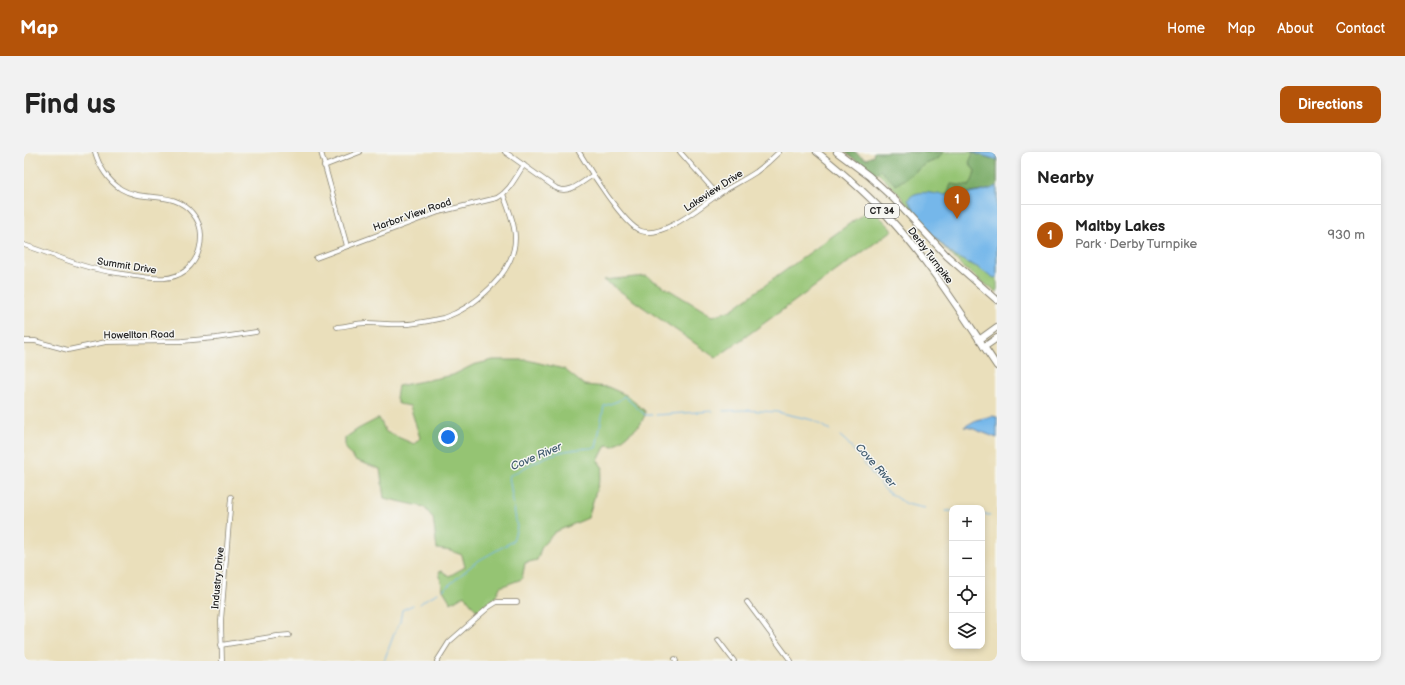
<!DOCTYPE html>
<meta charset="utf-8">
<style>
:root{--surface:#fff;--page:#f2f2f2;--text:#222;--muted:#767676;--line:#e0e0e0;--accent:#b45309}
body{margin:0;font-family:"Balsamiq Sans",sans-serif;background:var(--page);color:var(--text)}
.controls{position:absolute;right:12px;bottom:12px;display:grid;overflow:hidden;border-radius:8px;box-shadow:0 2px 6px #0003}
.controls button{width:36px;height:36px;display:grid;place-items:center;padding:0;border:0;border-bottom:1px solid var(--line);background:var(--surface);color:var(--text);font:20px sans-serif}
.you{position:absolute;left:424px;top:285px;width:14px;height:14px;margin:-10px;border:3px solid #fff;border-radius:50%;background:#1a73e8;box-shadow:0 0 0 6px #1a73e833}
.badge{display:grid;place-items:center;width:26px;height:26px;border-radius:50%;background:var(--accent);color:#fff;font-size:13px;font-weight:700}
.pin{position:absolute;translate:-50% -33px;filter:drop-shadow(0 1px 2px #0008)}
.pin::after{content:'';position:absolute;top:21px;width:14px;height:12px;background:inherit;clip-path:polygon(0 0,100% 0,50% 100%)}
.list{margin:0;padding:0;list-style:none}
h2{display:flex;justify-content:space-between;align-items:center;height:52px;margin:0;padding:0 16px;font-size:17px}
h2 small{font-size:13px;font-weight:400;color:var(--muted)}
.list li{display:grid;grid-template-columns:26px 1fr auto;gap:12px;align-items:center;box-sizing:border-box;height:60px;padding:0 16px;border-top:1px solid var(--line)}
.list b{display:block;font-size:15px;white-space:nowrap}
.list p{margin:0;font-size:13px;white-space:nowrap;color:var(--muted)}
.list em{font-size:13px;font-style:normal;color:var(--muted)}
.icon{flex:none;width:22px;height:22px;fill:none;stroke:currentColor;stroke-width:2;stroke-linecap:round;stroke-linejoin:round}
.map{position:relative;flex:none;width:973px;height:509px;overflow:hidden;border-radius:8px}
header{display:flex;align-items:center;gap:24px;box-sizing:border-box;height:56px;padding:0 20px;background:var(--accent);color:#fff}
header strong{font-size:19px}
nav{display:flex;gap:22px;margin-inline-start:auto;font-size:14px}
.intro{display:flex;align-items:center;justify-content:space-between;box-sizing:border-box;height:96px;padding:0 24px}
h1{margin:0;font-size:28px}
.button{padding:10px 18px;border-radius:8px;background:var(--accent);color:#fff;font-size:14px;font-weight:700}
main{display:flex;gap:24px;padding:0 24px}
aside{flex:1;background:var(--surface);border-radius:8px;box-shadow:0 2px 6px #0003}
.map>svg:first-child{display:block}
.green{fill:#95c473;stroke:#587048}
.forest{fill:#78aa65;stroke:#4a6340}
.water{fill:#74b7ea;stroke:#486a83}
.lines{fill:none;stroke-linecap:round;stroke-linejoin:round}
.stream{stroke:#74b7ea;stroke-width:1}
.minor-casing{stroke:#837e6c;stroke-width:5.5}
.highway-casing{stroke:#837e6c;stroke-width:8}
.minor{stroke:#fff;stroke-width:4}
.highway{stroke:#fff;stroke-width:6}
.labels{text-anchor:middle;stroke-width:3;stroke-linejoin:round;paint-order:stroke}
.shield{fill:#f6f6f2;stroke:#5d5d5c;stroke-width:1}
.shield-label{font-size:9px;font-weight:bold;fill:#1c1c1c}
.street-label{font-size:10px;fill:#1c1c1c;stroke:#f6f6f2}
.water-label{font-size:11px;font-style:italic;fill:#3f5a6e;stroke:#f6f6f2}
</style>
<header>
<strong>Map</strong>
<nav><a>Home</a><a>Map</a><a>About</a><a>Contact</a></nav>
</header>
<div class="intro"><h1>Find us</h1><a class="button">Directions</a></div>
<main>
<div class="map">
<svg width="973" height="509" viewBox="0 0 973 509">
<rect width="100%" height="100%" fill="#f6f6f2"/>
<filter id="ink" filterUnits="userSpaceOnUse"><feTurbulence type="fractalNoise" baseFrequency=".025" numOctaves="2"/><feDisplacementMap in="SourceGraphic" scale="8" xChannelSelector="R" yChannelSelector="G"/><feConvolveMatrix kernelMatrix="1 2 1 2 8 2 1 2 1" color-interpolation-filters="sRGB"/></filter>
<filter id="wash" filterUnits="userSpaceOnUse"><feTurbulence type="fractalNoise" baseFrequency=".012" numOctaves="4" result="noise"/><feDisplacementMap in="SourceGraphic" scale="16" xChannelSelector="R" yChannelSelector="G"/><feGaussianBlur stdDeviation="0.9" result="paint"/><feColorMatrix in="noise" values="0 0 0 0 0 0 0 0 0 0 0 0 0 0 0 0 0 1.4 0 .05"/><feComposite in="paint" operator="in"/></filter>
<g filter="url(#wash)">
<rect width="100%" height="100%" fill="#eadfbb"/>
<g class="green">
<path d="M861 0H973V141L939 115 909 84 873 40 846 13Z"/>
<path d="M847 56 869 78 692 206 580 128 622 124 689 164 707 158Z"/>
<path d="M469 208H503L540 217 560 233 584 235 602 243 621 259V263L616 273 590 294 582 293 574 309 579 316 564 366 531 380 518 394 513 408 501 411 498 427 476 435 471 446 453 459 440 443 427 451 419 438 415 420 418 419 425 424 441 415 438 403 427 399 413 397 409 366 400 355 360 346 356 317 331 308 321 295V286L334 277 355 266 362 280 390 292 396 286 386 254 375 252 372 246 374 234 429 223 449 213Z"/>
</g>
<g class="forest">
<path d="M821 0H831L842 7 849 4 850 0H919L914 7 902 12 872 33 856 18 851 23Z"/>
<path d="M949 1 973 8V34L968 37 942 42 923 43 927 32 945 34 948 29 951 19 945 11Z"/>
</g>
<g class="water">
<path d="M947 0H973V8Z"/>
<path d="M973 34V125L970 126 953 115 932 105 926 100 900 74 884 48C892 35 912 43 923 43 938 43 960 41 973 34Z"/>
<path d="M968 264 973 265V286L947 276 940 275 952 268Z"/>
</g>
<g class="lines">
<g class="stream">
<path d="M699 259 720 258 753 260 789 268 806 278"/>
<path d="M632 263 689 259"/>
<path d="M816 284 823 290 862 339 882 352 901 356"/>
<path d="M921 359H928"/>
<path d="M958 362 966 363"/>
<path d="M419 438 452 410 489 389 493 375 485 324C502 315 523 302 541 299 552 297 562 296 572 296L580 254 594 249 600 244 621 263H628"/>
<path d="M396 452 402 447 414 441"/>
<path d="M360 509 370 482 376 470 378 458 389 453"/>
</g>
</g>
</g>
<g filter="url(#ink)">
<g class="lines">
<g class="minor-casing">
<g id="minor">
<path d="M297 0 323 94"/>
<path d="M481 0 532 36C545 43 558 30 569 23"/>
<path d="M555 0C565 17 600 73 617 79 640 87 678 53 695 42 707 34 720 28 732 20 740 14 748 7 755 0"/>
<path d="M656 0 694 43"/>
<path d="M300 14 336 0"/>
<path d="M0 93C19 99 38 107 57 113 75 119 93 121 111 124 128 126 146 130 161 119 172 110 177 98 177 84 177 76 174 68 169 62 150 37 120 51 97 37 84 29 75 14 71 0"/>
<path d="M292 106 415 60 473 46C486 39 492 24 500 13"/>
<path d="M313 175C323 174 333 171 343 171 359 171 376 174 392 171 401 170 410 168 419 166 450 156 491 121 491 86 491 71 484 56 479 42"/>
<path d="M0 189H11L44 198 82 190 158 189 192 186 232 180"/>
<path d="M723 450 767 509"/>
<path d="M694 488 710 509"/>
<path d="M197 493 253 484 265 483"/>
<path d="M651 507 652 509"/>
<path d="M198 509 197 469 207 345"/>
<path d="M413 509 425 490 465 455 473 450H493"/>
</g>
</g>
<g class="highway-casing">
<g id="highway">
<path d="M793 0C819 21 845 43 867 68 907 112 939 164 973 214"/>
<path d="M813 0 845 24 869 46 923 104 973 148"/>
<path d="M955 188 973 175"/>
<path d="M960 195 973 186"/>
</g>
</g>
<use href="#minor" class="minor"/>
<use href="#highway" class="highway"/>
</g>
</g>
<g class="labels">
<rect class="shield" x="841" y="52" width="34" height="14" rx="3"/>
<g class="shield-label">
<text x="858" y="62">CT 34</text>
</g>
<g class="street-label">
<text transform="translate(689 38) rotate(-33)" y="4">Lakeview Drive</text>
<text transform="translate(388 62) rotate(-19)" y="4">Harbor View Road</text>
<text transform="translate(907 103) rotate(53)" y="4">Derby Turnpike</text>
<text transform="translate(103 113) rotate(9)" y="4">Summit Drive</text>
<text transform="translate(115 182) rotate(-1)" y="4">Howellton Road</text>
<text transform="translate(193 426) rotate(-85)" y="4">Industry Drive</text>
</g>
<g class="water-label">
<text transform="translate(512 304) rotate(-23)" y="4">Cove River</text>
<text transform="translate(852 313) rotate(48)" y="4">Cove River</text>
</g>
</g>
</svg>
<div class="controls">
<button>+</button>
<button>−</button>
<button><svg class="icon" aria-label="locate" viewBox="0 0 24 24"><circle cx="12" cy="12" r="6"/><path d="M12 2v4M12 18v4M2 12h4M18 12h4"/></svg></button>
<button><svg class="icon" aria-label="layers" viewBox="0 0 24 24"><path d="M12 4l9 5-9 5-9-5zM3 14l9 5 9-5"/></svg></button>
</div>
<div class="you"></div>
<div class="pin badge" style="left:933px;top:67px">1</div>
</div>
<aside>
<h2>Nearby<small></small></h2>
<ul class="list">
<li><span class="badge">1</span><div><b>Maltby Lakes</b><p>Park · Derby Turnpike</p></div><em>930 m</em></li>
</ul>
</aside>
</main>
